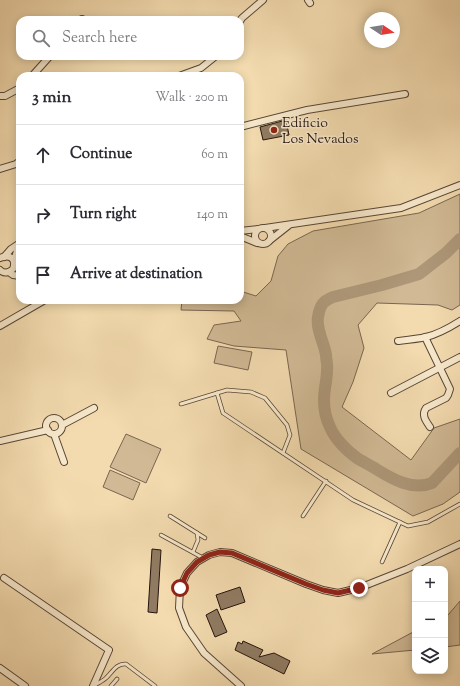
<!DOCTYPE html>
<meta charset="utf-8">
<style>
:root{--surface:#fff;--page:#f7f7f7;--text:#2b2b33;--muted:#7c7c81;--line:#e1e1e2}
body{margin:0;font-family:"Sorts Mill Goudy",serif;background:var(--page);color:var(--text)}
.controls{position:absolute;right:12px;bottom:12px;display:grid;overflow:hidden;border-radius:8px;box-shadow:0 2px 10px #0003}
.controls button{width:36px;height:36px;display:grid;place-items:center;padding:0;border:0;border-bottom:1px solid var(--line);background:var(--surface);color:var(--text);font:20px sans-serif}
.compass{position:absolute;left:364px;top:12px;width:36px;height:36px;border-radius:50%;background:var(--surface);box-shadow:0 2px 10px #0003;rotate:102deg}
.stop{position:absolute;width:12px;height:12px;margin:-9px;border:3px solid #8f2418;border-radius:50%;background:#fff}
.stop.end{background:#8f2418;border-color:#fff;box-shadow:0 1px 4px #0008}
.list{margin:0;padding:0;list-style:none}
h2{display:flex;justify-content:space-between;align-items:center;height:52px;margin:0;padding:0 16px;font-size:17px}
h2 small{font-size:13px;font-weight:400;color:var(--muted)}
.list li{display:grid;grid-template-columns:26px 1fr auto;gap:12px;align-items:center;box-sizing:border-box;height:60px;padding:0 16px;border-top:1px solid var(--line)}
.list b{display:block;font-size:15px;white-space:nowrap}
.list em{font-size:13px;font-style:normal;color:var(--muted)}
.icon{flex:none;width:22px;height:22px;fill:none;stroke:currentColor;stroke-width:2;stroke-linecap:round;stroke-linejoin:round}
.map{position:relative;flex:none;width:460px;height:686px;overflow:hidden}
.search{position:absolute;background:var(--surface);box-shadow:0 2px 10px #0003;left:16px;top:16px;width:228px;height:44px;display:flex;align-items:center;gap:10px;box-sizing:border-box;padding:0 14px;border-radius:12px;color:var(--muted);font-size:15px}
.panel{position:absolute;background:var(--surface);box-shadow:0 2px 10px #0003;left:16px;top:72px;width:228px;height:232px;border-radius:12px}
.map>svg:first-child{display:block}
.green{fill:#d0b994;stroke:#7a6651}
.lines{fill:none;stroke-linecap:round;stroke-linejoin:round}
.river{stroke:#ad9778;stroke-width:12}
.building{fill:#907b62;stroke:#25140e}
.lane-casing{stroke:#584636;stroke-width:4.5}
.street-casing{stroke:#584636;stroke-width:8}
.lane{stroke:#f7e8cb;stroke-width:3}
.street{stroke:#f7e8cb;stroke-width:6}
.route{stroke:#8f2418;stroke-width:5}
.poi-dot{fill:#8f2418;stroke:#f7e8cb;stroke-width:1.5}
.labels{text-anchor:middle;stroke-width:3;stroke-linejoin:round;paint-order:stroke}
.poi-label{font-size:14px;fill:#25140e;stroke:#f7e8cb;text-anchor:start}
</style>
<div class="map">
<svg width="460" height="686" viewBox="0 0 460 686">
<rect width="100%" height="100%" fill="#f3dbaf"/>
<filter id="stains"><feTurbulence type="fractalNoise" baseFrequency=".005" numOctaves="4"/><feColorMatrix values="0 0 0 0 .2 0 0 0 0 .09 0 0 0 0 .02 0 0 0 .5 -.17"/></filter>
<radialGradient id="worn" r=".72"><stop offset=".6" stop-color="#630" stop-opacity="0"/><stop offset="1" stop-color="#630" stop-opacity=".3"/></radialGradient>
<g class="green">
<path d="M460 194V305L452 310 438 305 377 303 358 325 364 348 353 382 342 407 411 460 434 428 460 419V492L443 504 413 516 301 449 286 350 234 346 207 339 214 325 241 321 234 311 181 310 182 300H240V291L256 296 271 281 278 256 288 244 313 231 419 213Z"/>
<path d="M218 346 252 352 248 370 214 363Z"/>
<path d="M126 434 161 449 146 483 110 467Z"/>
<path d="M110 470 140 483 133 500 103 487Z"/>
<path d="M460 601V645L445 647V616L448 615Z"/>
<path d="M415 631V650L372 654Z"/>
</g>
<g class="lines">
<path class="river" d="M460 239 446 253 419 274 382 285 333 297C323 301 320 305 318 317 316 330 324 342 326 355 326 360 328 365 327 370 327 376 326 382 325 388 323 401 324 415 330 427 335 439 347 451 357 458 363 462 370 465 376 469 392 479 413 491 432 483L460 453"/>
</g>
<g class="building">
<path d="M286 120 289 135 263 140 260 127Z"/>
<path d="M152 549 161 550 157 613 148 612Z"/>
<path d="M240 587 245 602 221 610 216 595Z"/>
<path d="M217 609 227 632 215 637 206 615Z"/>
<path d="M243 641 263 650 259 657 274 653 290 661 284 674 235 650 238 642 242 644Z"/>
</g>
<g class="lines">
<g class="lane-casing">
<g id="lane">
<path d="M217 393 223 413 353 500 408 526 428 522 460 504"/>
<path d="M181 404 227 390 251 392 265 398 287 425 290 435 283 453"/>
<path d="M170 516 197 533 198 540 193 552"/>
<path d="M303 516 326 481"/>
<path d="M197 533 205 538"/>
<path d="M161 535 203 558"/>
<path d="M382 562 400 522"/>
<path d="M95 685C98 683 103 681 106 678 112 673 116 663 126 664L155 686"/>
<path d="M111 686 117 679"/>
</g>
</g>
<g class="street-casing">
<g id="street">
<path d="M308 0 310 3"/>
<path d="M82 20V19"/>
<path d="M240 21 242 18 263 0"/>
<path d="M32 76 50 56"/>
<path d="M179 76 201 68 216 56"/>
<path d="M0 96H5L20 88"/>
<path d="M240 127 307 110 405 94"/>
<path d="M0 169 16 164 20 161"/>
<circle cx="263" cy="236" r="8"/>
<path d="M265 228 401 208 460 185"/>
<path d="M240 231 258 229"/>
<path d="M240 236 257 243"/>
<path d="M269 241 288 226"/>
<path d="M4 257 11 249 20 243"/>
<path d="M0 258C9 254 17 258 13 269 9 273 4 274 0 270"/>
<path d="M14 261 19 244"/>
<path d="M9 272 13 275 20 276"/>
<path d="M0 326 45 300"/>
<path d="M425 337 450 389 448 395 446 398 426 408C421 415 426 421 430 427"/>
<path d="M398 341C407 340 417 339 426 337 438 334 449 328 460 321"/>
<path d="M391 393 460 357"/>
<circle cx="54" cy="426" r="8"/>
<path d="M62 425 94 408"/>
<path d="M54 434 64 462"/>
<path d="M0 441 48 430"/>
<path d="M4 578 109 650 93 686"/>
<path d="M0 668 25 686"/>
<path d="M241 686 204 653 186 627 179 608 180 588 187 573 197 562 209 555 220 552 232 553 306 584 323 590 338 593 359 588 407 569 460 544"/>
</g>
</g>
<use href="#lane" class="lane"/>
<use href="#street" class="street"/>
</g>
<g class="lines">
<path class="route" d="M180 588 187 573 197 562 209 555 220 552 232 553 306 584 323 590 338 593 359 588"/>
</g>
<circle class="poi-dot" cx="274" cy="130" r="4"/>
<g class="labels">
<g class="poi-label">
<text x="282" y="127">Edificio<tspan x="282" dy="16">Los Nevados</tspan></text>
</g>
</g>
<rect width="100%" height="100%" filter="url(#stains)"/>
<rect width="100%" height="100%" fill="url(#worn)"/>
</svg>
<div class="controls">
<button>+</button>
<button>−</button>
<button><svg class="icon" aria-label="layers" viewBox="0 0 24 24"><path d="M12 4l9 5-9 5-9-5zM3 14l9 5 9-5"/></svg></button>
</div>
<svg class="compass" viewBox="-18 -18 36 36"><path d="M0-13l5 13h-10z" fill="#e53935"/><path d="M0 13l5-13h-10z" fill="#7c7c81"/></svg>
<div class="stop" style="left:180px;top:588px"></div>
<div class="stop end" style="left:359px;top:588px"></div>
<div class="search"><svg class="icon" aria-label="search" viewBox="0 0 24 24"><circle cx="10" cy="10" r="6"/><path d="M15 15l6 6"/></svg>Search here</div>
<section class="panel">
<h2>3 min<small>Walk · 200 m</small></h2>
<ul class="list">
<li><svg class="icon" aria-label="ahead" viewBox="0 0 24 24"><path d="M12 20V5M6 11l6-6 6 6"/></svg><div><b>Continue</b></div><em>60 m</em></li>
<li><svg class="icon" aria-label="right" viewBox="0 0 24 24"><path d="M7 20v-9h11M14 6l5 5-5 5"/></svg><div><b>Turn right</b></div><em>140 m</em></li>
<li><svg class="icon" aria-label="arrive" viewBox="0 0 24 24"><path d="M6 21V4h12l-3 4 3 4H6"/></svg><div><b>Arrive at destination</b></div></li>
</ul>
</section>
</div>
